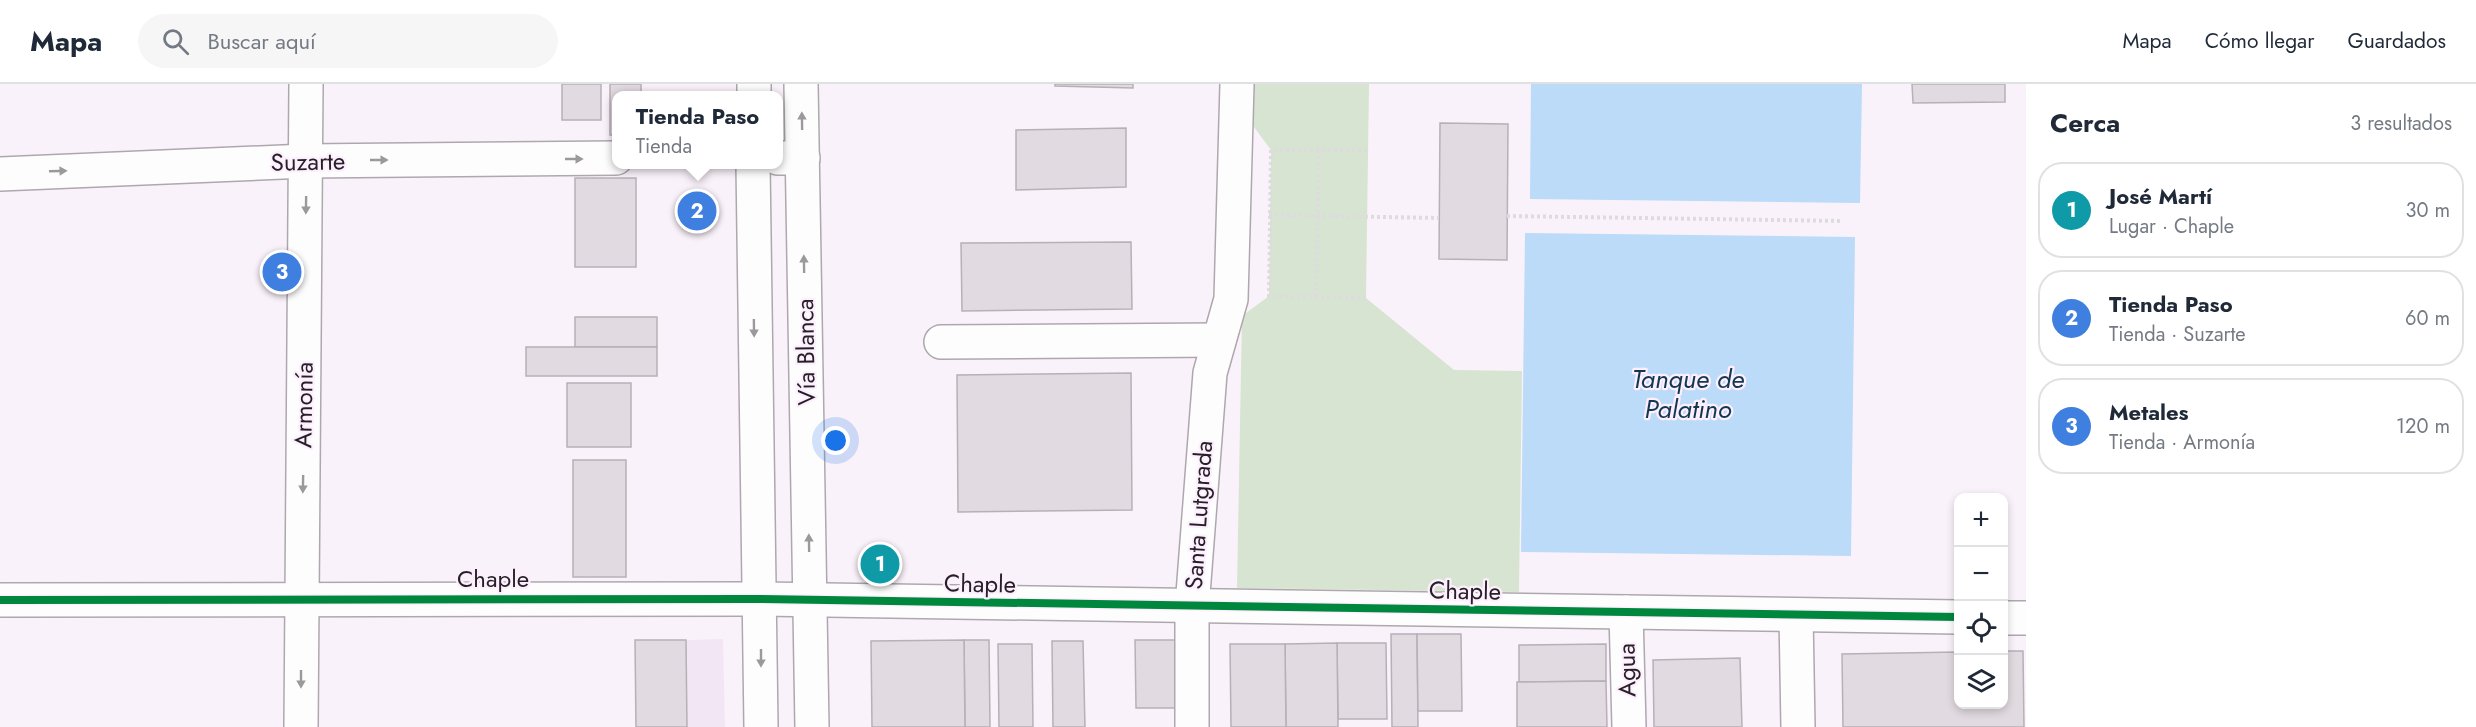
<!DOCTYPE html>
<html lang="es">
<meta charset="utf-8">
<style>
:root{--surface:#fff;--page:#f6f6f7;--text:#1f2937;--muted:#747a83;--line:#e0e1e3;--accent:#0f766e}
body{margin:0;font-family:Jost,sans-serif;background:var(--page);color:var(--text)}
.controls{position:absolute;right:18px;bottom:18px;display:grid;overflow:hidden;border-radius:12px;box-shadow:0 3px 9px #0003}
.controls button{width:54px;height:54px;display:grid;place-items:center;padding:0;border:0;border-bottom:2px solid var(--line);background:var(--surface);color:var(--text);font:30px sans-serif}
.you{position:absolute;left:836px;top:357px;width:21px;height:21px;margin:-15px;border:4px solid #fff;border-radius:50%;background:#1a73e8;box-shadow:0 0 0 9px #1a73e833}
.badge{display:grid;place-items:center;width:39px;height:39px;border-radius:50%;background:var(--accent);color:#fff;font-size:20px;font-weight:700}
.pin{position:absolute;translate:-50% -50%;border:3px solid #fff;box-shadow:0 2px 6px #0006}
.popup{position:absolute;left:612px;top:7px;width:171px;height:78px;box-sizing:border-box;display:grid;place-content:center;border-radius:12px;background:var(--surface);filter:drop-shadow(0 2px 4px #0005);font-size:20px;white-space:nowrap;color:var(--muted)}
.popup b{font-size:22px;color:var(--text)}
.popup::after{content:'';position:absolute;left:50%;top:100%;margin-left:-12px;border:12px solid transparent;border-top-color:var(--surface)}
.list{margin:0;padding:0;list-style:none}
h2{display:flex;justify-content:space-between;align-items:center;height:78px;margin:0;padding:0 24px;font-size:26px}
h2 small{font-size:20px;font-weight:400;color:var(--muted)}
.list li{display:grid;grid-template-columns:39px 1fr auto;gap:18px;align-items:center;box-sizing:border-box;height:96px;margin:0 12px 12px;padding:0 12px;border:2px solid var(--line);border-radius:24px}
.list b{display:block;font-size:22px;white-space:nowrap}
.list p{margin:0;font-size:20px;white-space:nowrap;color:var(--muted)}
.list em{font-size:20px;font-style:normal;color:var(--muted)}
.icon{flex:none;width:33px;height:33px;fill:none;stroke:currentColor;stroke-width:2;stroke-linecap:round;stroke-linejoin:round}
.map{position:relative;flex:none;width:2026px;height:643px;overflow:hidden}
header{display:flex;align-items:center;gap:36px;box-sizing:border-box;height:84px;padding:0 30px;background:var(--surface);border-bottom:2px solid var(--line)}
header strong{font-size:28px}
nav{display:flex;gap:33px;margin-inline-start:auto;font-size:21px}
.search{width:420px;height:54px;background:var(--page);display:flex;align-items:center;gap:15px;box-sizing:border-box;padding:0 21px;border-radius:33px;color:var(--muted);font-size:22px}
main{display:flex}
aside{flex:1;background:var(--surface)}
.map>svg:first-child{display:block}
.commercial{fill:#f3e6f4}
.green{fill:#d7e4d1}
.water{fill:#bbdbf8}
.building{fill:#e1dae0;stroke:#b7b0b6;stroke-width:1.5}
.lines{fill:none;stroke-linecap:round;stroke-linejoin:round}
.minor-casing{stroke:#aea8ae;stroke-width:36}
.major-casing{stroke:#aea8ae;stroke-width:36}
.path{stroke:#dddbdd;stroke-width:4;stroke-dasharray:3 3;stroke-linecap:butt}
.minor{stroke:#fefdfe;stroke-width:33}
.major{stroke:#fefdfe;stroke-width:33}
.cycleway-casing{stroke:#fdeffe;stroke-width:11}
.cycleway{stroke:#00873e;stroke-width:8}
.oneway{fill:#9c999d}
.labels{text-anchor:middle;stroke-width:4.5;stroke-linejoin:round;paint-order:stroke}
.street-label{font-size:24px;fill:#251f26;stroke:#fdeffe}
.water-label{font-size:26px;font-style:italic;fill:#123851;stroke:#fdeffe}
</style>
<header>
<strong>Mapa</strong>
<div class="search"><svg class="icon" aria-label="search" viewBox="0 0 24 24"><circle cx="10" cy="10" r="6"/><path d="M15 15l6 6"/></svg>Buscar aquí</div>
<nav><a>Mapa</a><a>Cómo llegar</a><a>Guardados</a></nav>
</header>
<main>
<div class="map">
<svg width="2026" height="643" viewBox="0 0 2026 643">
<rect width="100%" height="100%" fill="#faf2fa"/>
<path class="commercial" d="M723 555 725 643H636L686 556Z"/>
<path class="green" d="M1246 0H1369L1366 214 1454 286 1522 287 1519 508 1237 504 1242 232 1269 212 1271 66 1245 31Z"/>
<g class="water">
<path d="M1531 0H1862L1860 119 1530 115Z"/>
<path d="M1525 149 1855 153 1851 472 1521 468Z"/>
</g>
<g class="building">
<rect x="562" y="0" width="39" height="36"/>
<path d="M610 0H641V12H616V51H610Z"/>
<path d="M1055 0H1133V4L1055 2Z"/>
<path d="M1912 0H2005V18L1913 19Z"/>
<path d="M1440 39 1508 40 1507 176 1439 175Z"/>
<path d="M1126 44V103L1016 106V46Z"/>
<rect x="575" y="94" width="61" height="89"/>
<path d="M1131 158 1132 225 962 227 961 159Z"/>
<rect x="575" y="233" width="82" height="30"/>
<rect x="526" y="263" width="131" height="29"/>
<path d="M1131 289 1132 426 958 428 957 291Z"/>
<rect x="567" y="299" width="64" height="64"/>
<rect x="573" y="376" width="53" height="117"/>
<path d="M1391 550H1417L1418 643H1392Z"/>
<path d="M1417 550H1461L1462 627H1418Z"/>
<path d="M635 556H686L687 643H636Z"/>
<path d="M964 556H989L990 643H965Z"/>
<path d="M964 556 965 643H872L871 557Z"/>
<path d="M1135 556H1180V624H1136Z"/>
<path d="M1052 557H1083L1085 643H1053Z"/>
<path d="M1337 559H1386L1387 635H1338Z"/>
<path d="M1337 559 1338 643H1286L1285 560Z"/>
<path d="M998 560H1032L1033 643H999Z"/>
<path d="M1230 560H1285L1286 643H1231Z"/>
<path d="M1606 560V597L1519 598V561Z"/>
<path d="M2004 567H2023L2024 643H1843L1842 570 1958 568V620H2004Z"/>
<path d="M1740 574 1742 643H1654L1653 576Z"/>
<path d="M1606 597 1607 643H1517V598Z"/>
</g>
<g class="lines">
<g class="minor-casing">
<g id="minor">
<path d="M778 74H803"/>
<path d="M0 90 306 77 616 74"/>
<path d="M941 258 1219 256"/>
<path d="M0 516 760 515 1958 533"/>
<path d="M1626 528 1629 643"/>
<path d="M1796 531 1798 643"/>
<path d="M2004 534H2026"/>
<path d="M301 643 306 0"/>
<path d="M1192 643V523L1210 289 1231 215 1237 0"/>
</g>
</g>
<g class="major-casing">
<g id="major">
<path d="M801 0 812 643"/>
<path d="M754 12V0"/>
<path d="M753 80 761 643"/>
</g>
</g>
<g class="path">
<path d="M1269 131 1439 134"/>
<path d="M1507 132 1843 137"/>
<path d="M1316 213 1319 66"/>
<path d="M1366 214 1269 212 1271 66H1368"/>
</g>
<use href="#minor" class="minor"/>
<use href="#major" class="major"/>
<g class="cycleway-casing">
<path id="cycleway" d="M0 516 760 515 1958 533"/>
</g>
<use href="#cycleway" class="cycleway"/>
</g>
<defs><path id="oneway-solid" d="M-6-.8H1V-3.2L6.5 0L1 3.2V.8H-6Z" transform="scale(1.5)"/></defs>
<g class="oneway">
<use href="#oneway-solid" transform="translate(802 37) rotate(-91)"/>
<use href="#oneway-solid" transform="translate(574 75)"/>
<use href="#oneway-solid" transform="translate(379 76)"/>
<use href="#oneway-solid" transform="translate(58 87) rotate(-2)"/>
<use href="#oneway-solid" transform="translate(306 121) rotate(91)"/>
<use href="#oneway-solid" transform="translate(804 180) rotate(-91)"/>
<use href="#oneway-solid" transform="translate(754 244) rotate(89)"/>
<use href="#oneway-solid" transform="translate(303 400) rotate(91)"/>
<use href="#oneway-solid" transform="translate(809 459) rotate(-91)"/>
<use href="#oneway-solid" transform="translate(761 574) rotate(90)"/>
<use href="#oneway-solid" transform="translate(301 595) rotate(90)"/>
</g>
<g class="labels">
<g class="street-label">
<text transform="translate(308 78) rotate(-1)" y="8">Suzarte</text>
<text transform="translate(806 268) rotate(-91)" y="8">Vía Blanca</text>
<text transform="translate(304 321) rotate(-89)" y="8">Armonía</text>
<text transform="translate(1199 431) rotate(-86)" y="8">Santa Lutgrada</text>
<text x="493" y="503">Chaple</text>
<text transform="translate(980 500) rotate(1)" y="8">Chaple</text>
<text transform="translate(1465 507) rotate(1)" y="8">Chaple</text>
<text transform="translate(1627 586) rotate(-91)" y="8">Agua</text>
</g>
<g class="water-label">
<text x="1688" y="304">Tanque de<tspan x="1688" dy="30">Palatino</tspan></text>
</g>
</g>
</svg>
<div class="controls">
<button>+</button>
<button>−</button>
<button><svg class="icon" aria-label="locate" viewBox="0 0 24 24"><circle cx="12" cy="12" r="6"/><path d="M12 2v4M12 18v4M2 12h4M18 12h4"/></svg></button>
<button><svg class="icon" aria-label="layers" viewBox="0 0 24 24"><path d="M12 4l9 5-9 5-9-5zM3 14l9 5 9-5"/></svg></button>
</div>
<div class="you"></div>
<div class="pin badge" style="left:880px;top:480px;background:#0f9aa8">1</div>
<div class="pin badge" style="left:697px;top:127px;background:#3f7fe0">2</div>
<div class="popup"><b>Tienda Paso</b>Tienda</div>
<div class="pin badge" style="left:282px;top:188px;background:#3f7fe0">3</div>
</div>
<aside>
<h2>Cerca<small>3 resultados</small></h2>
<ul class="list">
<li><span class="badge" style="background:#0f9aa8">1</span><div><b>José Martí</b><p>Lugar · Chaple</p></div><em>30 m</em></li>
<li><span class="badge" style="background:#3f7fe0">2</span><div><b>Tienda Paso</b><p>Tienda · Suzarte</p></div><em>60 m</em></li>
<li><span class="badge" style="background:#3f7fe0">3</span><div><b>Metales</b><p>Tienda · Armonía</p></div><em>120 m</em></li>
</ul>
</aside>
</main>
